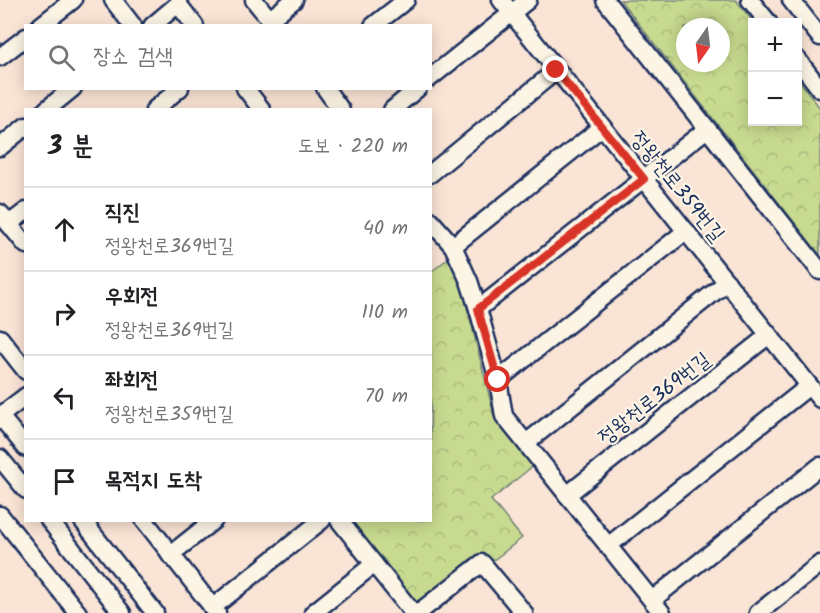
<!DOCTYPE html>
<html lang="ko">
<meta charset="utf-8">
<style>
:root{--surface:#fff;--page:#f6f6f6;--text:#202124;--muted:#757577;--line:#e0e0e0}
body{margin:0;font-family:Kalam,"Poor Story",sans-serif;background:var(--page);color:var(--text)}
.controls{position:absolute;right:18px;top:18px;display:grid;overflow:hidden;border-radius:0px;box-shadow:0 3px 15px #0003}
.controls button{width:54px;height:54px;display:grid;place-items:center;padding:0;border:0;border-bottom:2px solid var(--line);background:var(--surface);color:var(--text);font:30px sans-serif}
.compass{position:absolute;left:676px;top:18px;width:54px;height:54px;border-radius:50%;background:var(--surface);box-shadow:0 3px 15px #0003;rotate:194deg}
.stop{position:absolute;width:18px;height:18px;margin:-14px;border:4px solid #d93025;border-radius:50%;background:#fff}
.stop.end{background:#d93025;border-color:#fff;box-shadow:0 2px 6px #0008}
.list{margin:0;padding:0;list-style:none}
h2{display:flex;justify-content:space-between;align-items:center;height:78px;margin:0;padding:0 24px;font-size:26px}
h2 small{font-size:20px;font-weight:400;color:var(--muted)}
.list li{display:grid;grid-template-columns:39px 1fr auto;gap:18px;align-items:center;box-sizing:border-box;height:84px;padding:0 24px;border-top:2px solid var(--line)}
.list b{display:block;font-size:22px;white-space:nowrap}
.list p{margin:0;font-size:20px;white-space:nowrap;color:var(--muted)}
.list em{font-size:20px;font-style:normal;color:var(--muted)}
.icon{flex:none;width:33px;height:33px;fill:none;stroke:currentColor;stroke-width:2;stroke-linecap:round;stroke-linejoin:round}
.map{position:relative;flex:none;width:820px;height:613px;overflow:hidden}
.search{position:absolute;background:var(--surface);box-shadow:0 3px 15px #0003;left:24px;top:24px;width:408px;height:66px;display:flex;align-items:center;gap:15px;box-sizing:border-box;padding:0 21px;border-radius:0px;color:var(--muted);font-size:22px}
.panel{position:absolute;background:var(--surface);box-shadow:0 3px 15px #0003;left:24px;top:108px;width:408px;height:414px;border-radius:0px}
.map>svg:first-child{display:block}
.park{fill:url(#park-crowns);stroke:#728476;stroke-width:1.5;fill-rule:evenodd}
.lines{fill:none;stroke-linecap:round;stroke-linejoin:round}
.minor-casing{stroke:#1b2f5e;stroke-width:21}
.minor{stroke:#fcf5e5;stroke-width:16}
.route{stroke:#d93025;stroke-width:8}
.labels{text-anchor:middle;stroke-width:4.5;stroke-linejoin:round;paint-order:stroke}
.street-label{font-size:21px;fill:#1b2f5e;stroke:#fcf5e5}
</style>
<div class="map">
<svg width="820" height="613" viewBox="0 0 820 613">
<defs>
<pattern id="park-crowns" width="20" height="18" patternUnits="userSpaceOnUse" patternTransform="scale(1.5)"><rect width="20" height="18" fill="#c8da8f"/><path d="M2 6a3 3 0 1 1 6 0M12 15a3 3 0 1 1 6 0" fill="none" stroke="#abbb7e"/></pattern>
</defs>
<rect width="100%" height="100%" fill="#fae4d5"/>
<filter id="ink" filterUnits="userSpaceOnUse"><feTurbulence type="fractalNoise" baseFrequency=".0167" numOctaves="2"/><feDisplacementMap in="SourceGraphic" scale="12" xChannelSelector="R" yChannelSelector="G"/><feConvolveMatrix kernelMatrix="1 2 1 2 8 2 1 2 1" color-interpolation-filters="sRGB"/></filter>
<g filter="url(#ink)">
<g class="park">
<path d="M620 0H736L753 22 752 122H798V79L820 108V255ZM685 27H721V63H685Z"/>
<path d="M451 256 460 278 495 419 533 466 491 500 522 538 491 562 484 554 418 606 349 521 430 520 431 272Z"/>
</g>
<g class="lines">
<g class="minor-casing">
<g id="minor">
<path d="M113 0 133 26"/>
<path d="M254 0 275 26"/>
<path d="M501 0 820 399"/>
<path d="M605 0 820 271"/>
<path d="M750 0 768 22"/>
<path d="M791 0 820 37"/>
<path d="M270 19 294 0"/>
<path d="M40 26 73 0"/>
<path d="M152 26 178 4 195 26"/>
<path d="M373 26 406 0"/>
<path d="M0 57 26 37"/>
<path d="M798 60 820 89"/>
<path d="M430 78 528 0"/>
<path d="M245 88 262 110"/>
<path d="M325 88 341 110"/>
<path d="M46 110 73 88"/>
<path d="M154 110 180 88"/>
<path d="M392 110 418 88"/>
<path d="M0 147 26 126"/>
<path d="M430 174 557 70"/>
<path d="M0 213 26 245"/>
<path d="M430 220 453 246 469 281 478 309 498 380 504 416 662 613"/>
<path d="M9 224 26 211"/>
<path d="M453 246 602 127"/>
<path d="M478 309 707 129"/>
<path d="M0 338 26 371"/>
<path d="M498 380 686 231"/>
<path d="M0 416 26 448"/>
<path d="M0 416 26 396"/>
<path d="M526 443 727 282"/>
<path d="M0 458 26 490"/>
<path d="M567 495 769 335"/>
<path d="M0 515 78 613"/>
<path d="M49 520 122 613"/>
<path d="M82 520 155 613"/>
<path d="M144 520 217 613"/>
<path d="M339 520 413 613"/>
<path d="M608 546 809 386"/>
<path d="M170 555 214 520"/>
<path d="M652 600 820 466"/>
<path d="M212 608 322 520"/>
<path d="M313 613 374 564"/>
<path d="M418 613 482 563 524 613"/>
<path d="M758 613 820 564"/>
</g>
</g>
<use href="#minor" class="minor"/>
</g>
</g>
<g class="lines" filter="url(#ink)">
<path class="route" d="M498 380 478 309 644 179 556 70"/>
</g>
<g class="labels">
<g class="street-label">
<text transform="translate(678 186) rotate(51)" y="7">정왕천로359번길</text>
<text transform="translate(654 398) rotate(-38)" y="7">정왕천로369번길</text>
</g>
</g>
</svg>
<div class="controls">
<button>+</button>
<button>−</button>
</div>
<svg class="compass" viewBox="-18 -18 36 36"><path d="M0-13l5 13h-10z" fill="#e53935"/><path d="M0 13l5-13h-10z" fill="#757577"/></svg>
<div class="stop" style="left:498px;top:380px"></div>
<div class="stop end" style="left:556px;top:70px"></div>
<div class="search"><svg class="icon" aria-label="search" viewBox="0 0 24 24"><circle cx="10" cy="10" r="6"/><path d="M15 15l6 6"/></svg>장소 검색</div>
<section class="panel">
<h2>3 분<small>도보 · 220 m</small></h2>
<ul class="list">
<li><svg class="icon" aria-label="ahead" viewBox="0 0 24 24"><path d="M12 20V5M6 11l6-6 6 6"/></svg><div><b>직진</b><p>정왕천로369번길</p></div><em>40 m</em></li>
<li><svg class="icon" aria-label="right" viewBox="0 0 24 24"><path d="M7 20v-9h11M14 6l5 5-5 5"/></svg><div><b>우회전</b><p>정왕천로369번길</p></div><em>110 m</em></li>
<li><svg class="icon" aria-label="left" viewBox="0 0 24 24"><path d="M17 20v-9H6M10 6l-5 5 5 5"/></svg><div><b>좌회전</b><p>정왕천로359번길</p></div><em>70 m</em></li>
<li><svg class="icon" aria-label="arrive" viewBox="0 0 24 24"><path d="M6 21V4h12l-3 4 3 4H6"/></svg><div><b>목적지 도착</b></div></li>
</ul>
</section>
</div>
